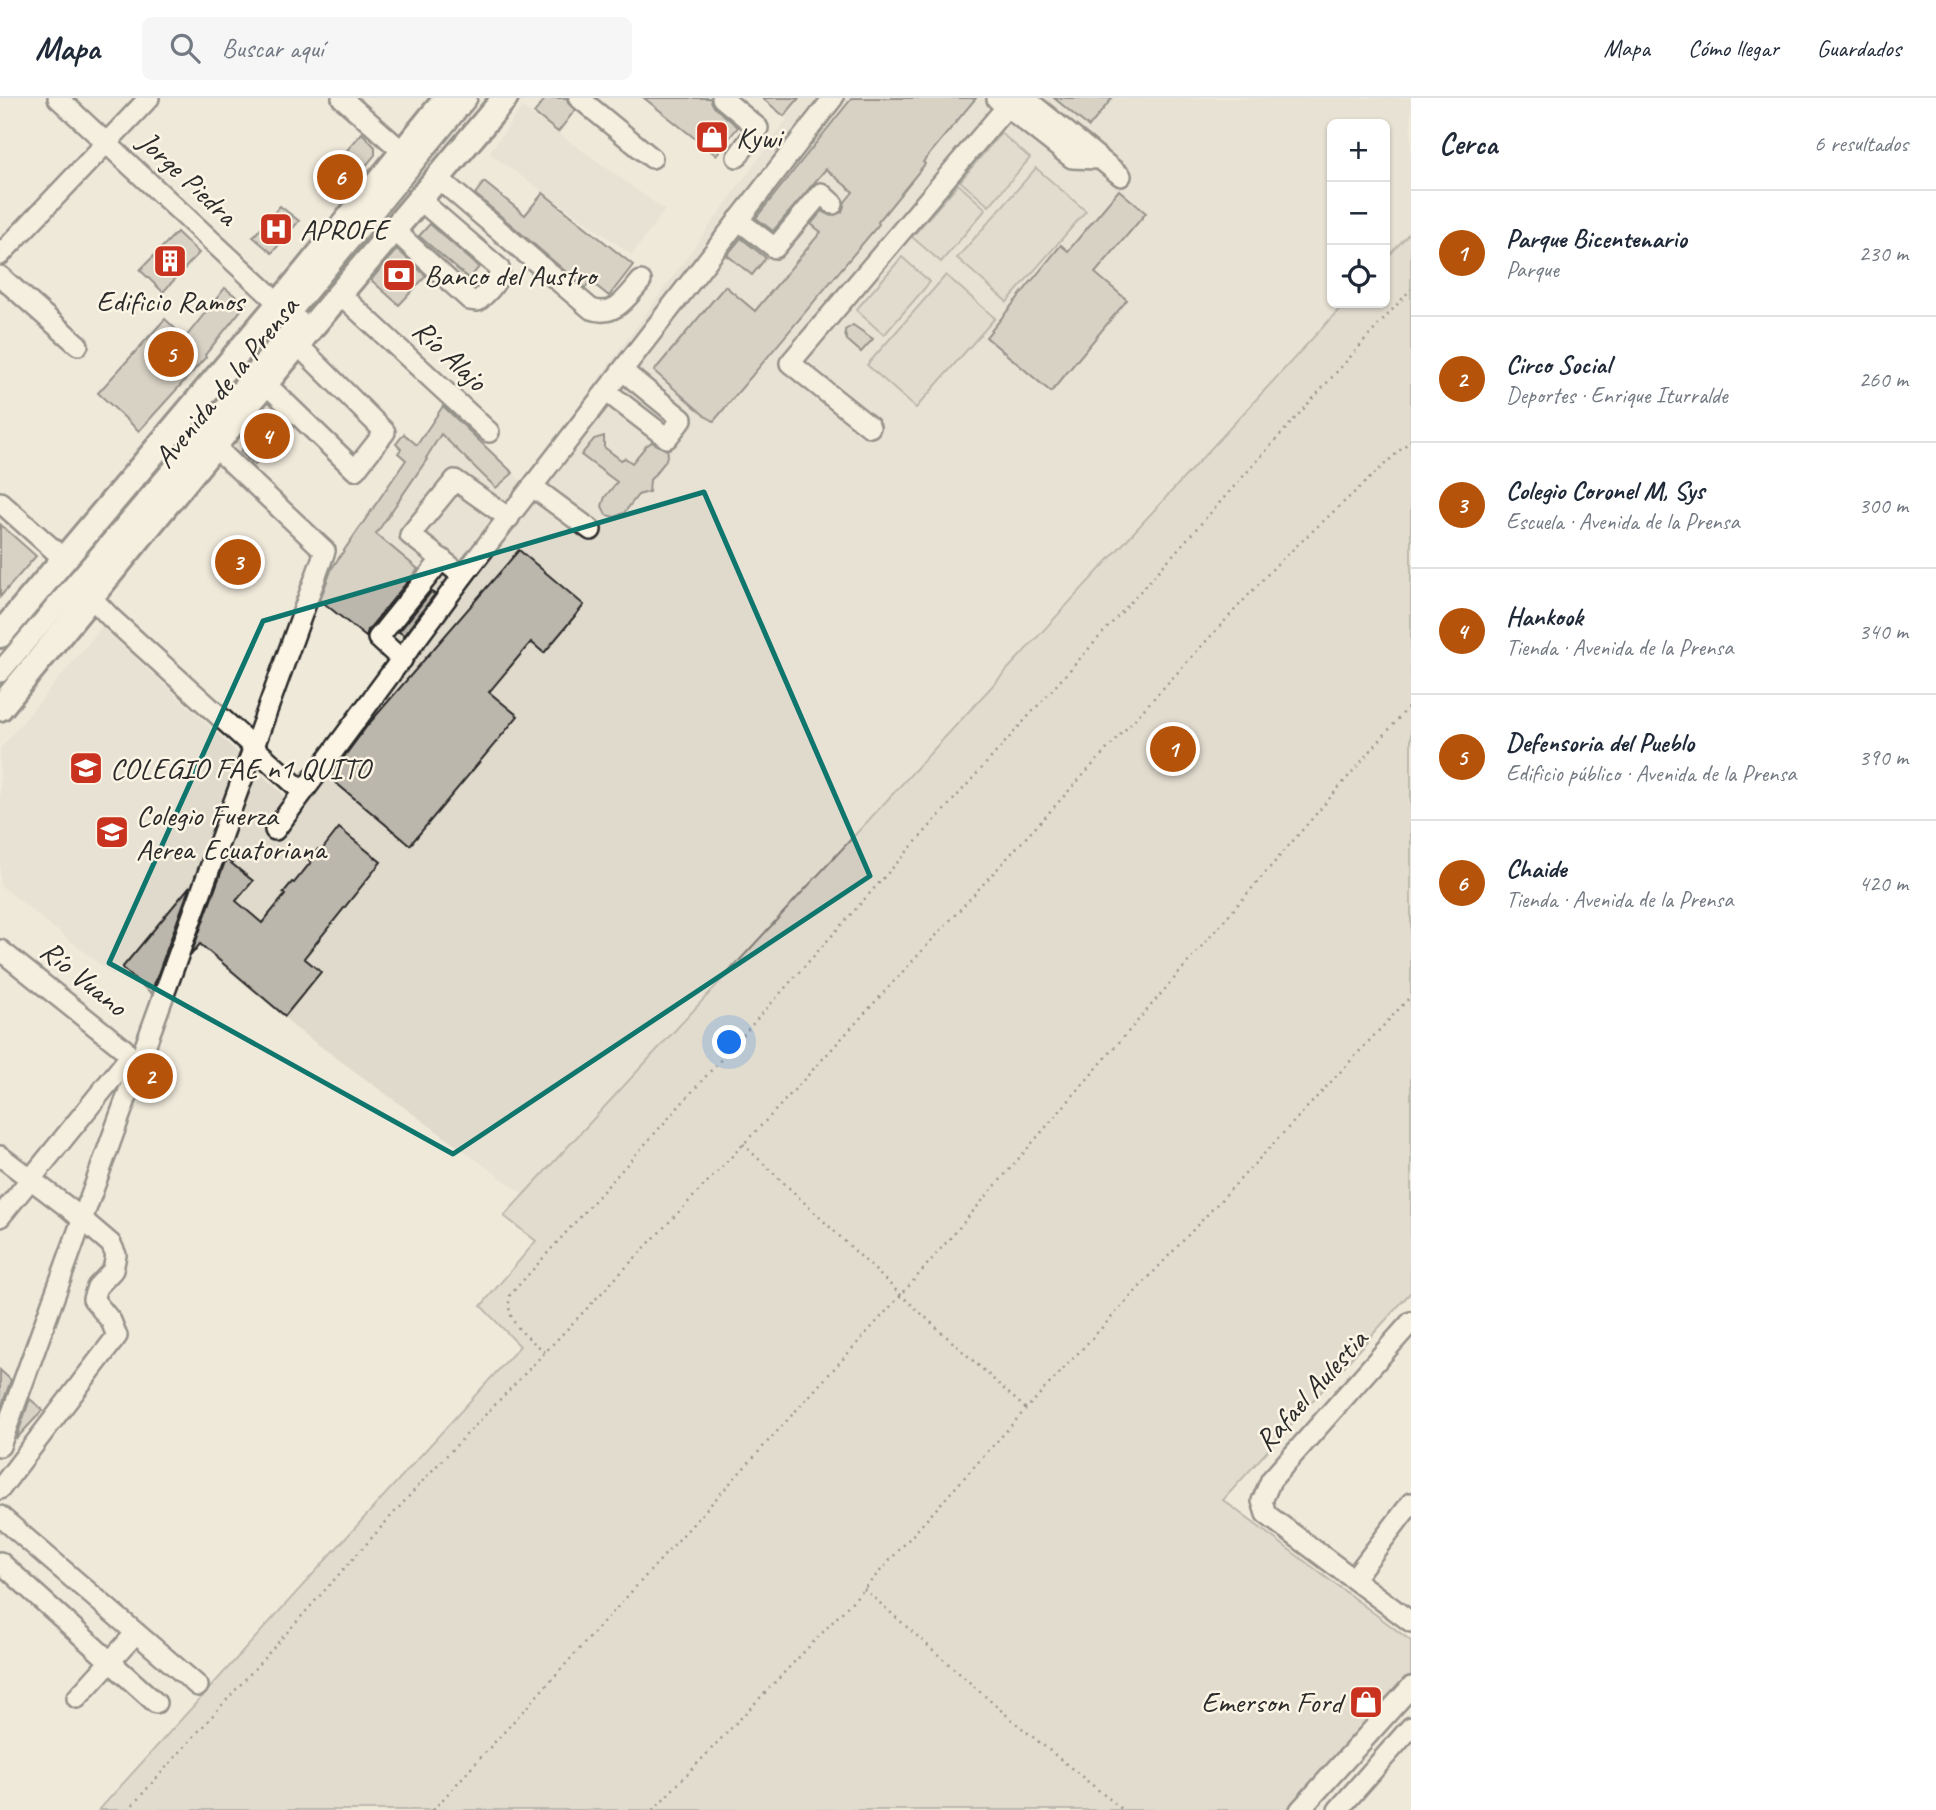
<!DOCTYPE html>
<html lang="es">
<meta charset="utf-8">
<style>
:root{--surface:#fff;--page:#f6f6f7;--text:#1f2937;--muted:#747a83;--line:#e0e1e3;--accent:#b45309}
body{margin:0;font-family:Caveat,sans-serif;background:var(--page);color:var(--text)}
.controls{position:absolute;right:21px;top:21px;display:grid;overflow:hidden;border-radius:10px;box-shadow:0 2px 5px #0004}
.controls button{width:63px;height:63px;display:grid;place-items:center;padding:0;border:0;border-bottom:2px solid var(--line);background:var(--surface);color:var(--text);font:35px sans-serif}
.you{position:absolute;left:730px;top:945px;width:24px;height:24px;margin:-18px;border:5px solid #fff;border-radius:50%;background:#1a73e8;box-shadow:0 0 0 10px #1a73e833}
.badge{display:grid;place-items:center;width:46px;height:46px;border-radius:50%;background:var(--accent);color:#fff;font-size:23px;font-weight:700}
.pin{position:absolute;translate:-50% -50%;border:4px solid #fff;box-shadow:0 2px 7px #0006}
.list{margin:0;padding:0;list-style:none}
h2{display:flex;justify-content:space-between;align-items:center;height:91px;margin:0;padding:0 28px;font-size:30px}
h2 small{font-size:23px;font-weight:400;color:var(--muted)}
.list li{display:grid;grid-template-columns:46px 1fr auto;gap:21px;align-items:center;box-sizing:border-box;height:126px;padding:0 28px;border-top:2px solid var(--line)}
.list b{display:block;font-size:26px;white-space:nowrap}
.list p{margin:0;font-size:23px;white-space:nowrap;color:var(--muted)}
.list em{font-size:23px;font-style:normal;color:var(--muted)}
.icon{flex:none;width:38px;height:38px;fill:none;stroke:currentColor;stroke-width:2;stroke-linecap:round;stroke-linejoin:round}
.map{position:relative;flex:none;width:1411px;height:1712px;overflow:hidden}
header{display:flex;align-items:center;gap:42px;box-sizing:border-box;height:98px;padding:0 35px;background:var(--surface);border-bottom:2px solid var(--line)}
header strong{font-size:33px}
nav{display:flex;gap:38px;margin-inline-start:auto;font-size:24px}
.search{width:490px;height:63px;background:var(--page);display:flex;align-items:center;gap:18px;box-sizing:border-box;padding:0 24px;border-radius:10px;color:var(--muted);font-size:26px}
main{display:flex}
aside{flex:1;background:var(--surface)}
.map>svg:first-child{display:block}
.built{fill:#e0dacc}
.green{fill:#d2cdc0;stroke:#7e7c76;stroke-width:2}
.building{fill:#bcb7ac;stroke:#2b2b2b;stroke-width:2}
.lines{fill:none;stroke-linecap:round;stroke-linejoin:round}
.minor-casing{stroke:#2b2b2b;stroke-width:24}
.major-casing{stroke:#2b2b2b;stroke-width:30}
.path{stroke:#2b2b2b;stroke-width:2.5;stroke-dasharray:2 5;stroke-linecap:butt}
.minor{stroke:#fcf5e5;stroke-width:19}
.major{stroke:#fcf5e5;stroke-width:24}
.marked{fill:none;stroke:#0f766e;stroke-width:5;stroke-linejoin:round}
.labels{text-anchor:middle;stroke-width:5;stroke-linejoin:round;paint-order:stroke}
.poi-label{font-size:30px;fill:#2b2b2b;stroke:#fcf5e5;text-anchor:start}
.street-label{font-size:30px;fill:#2b2b2b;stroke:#fcf5e5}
</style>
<header>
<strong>Mapa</strong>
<div class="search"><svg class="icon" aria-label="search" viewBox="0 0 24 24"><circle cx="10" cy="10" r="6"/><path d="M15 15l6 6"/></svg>Buscar aquí</div>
<nav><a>Mapa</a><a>Cómo llegar</a><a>Guardados</a></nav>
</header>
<main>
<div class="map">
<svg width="1411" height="1712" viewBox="0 0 1411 1712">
<rect width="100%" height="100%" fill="#efe9da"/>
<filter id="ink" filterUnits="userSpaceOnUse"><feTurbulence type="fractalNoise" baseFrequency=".0143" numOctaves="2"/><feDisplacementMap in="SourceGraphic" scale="14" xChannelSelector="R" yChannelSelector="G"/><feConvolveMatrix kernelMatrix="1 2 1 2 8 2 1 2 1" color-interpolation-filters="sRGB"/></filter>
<g filter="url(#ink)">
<g class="built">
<path d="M762 0H1411V133L1385 162V26H1332V205H1345L524 1097 294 929 283 918 199 848 156 899 122 870 119 869 113 877 0 787V651L102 529 285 698 386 565 366 544 367 540 314 496 445 306 523 385 787 21Z"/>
<path d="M522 9 665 112 632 157 489 55Z"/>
</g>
<g class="green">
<path d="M1001 35 1030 60 989 108 960 83Z"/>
<path d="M1036 70 1086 113 1007 204 957 160Z"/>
<path d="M958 86 986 111 941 164 912 139Z"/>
<path d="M1411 133V1194L1223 1402 1411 1543V1581L1306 1712H99L520 1248 481 1208 536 1143 504 1118 1345 205H1385V162Z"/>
<path d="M902 159 930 184 884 237 856 212Z"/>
<path d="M946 177 995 220 916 310 867 267Z"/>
</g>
<g class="building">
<path d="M546 0H567L568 5 575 12 558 34 534 15Z"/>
<path d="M644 0H710L714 9 738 29 716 57Z"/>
<path d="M762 0H799L784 18Z"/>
<path d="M852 0H976L923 64 925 66 878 124 879 126 714 323 705 318 654 273 725 188 755 213 821 134 811 126 822 113 831 118 842 114 845 104 853 94 826 71 773 133 756 120Z"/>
<path d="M1054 0H1112L1089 29Z"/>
<path d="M362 35 375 49V57L340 98 321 82Z"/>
<path d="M484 84 525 117 543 95 633 167 609 198 590 183 585 190 475 96Z"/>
<path d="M1119 92 1146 115 1095 175 1127 202 1051 294 986 239 1061 147 1068 153Z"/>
<path d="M280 108 299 123 272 155 253 139Z"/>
<path d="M430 126 479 169 469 181 419 138Z"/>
<path d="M177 134 199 155 163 194 140 172Z"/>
<path d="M741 140 766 160 752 177 727 157Z"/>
<path d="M397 151 426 178 399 207 371 182Z"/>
<path d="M225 190 246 206 205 257 206 259 139 333 98 295 165 221 185 240Z"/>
<path d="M853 227 873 241 861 254 847 242 845 236V232Z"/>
<path d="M443 308 513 375 496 390 441 336 426 360 427 361 376 436 418 471 368 532 366 539 320 502 332 470 406 362 398 355 401 351 396 346 404 336 417 347Z"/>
<path d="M276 312 290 326 255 367 240 354Z"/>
<path d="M604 338V349L621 362 625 360 632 365 646 348 652 344 667 352 668 355 665 364 650 382 649 394 638 397 624 415 615 419 606 417 602 408 605 399 617 384 581 357 594 341Z"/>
<path d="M0 426 36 458 0 499Z"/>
<path d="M519 452 584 507 544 555 531 544 489 594 518 618 410 747 329 679 367 628Z"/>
<path d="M431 494 435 496 404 537 399 534Z"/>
<path d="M339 730 381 764 304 860 321 874 285 918 200 846 191 857 226 761 253 783 236 803 262 825 285 797 283 795 292 784 294 785 311 764 309 762 318 751 321 753Z"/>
<path d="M190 788 151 895 122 870Z"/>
<path d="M0 1272 11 1282 0 1312Z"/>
<path d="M30 1301 43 1312 16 1341Z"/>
</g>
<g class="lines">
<g class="minor-casing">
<g id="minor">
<path d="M58 0 288 214"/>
<path d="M342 0 403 54"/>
<path d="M579 0 652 60"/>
<path d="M722 0 758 30 737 59"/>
<path d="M1025 0 1121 78"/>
<path d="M997 1 1072 60 1098 61"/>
<path d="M438 80 591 211C615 220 627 199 641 183"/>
<path d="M738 122 775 150 821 95 833 106"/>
<path d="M394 132 470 202 478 203C487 195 501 182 499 170L420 102"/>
<path d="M0 157 149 0"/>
<path d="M0 178 78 247"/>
<path d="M340 196 489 334"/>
<path d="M290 215 467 0"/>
<path d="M265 285 355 372 385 334 297 246"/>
<path d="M607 294 667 340 682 321 623 273"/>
<path d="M870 329 790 265 1014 0"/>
<path d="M533 389 591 432"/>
<path d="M0 404 64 461"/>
<path d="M463 478 410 437 455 382 509 420"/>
<path d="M90 498 111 520 303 694"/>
<path d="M402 562 378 540 442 461"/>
<path d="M0 574 299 223"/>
<path d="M275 732 463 478 833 0"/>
<path d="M0 852 124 951 128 957 127 962 0 1119"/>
<path d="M0 1058 70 1111 111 1146 116 1157 113 1172 97 1189 93 1201 111 1223 117 1238 0 1391"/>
<path d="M1411 1224 1271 1382 1262 1403 1266 1416 1411 1524"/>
<path d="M0 1348 325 453 214 348"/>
<path d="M0 1418 198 1588"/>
<path d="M0 1464 156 1605"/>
<path d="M1354 1480 1411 1405"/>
<path d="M77 1600 136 1535"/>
<path d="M1300 1712 1411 1589"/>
<path d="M1338 1712 1411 1629"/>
</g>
</g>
<g class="major-casing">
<g id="major">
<path d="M0 537 279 206 447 0"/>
<path d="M0 610 309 232 505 0"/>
</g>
</g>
<g class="path">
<path d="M743 1046 901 1197 1026 1311"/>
<path d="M545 1254C526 1237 504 1225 510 1197L1411 191"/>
<path d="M864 1491 1012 1622 1123 1712"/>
<path d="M128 1712 428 1377 775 1013 1277 466 1411 342"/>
<path d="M433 1712 901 1197 1411 606"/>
<path d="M653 1712 864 1491 1026 1311 1411 898"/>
</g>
<use href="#minor" class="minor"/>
<use href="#major" class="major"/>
</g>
</g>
<path d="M0 0H1411V1712H0ZM704 394 870 778 453 1056 109 865 263 523Z" fill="#efe9da" fill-opacity=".55" fill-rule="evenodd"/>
<path class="marked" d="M704 394 870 778 453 1056 109 865 263 523Z"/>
<defs>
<g id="shop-square" transform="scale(1.75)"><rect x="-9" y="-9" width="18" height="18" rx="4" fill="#c8321e" stroke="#fcf5e5"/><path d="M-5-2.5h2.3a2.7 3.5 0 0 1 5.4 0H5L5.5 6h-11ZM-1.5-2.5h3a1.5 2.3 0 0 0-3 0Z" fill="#fff"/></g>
<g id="hospital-square" transform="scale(1.75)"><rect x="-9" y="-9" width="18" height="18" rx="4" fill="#c8321e" stroke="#fcf5e5"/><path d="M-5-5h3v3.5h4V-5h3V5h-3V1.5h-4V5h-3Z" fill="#fff"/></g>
<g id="building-square" transform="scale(1.75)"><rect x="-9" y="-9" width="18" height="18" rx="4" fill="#c8321e" stroke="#fcf5e5"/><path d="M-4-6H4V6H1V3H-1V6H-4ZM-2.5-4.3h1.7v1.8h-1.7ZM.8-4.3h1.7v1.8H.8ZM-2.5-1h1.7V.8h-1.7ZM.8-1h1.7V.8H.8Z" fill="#fff"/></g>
<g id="bank-square" transform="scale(1.75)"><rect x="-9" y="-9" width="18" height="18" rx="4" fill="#c8321e" stroke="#fcf5e5"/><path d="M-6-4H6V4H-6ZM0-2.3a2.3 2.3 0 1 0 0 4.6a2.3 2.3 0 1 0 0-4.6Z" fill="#fff"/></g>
<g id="school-square" transform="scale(1.75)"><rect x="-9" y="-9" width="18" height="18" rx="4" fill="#c8321e" stroke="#fcf5e5"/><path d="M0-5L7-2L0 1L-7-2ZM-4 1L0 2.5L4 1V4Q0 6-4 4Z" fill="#fff"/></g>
</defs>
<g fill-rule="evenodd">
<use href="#shop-square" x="712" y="39"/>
<use href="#hospital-square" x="276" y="131"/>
<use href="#building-square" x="170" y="163"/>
<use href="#bank-square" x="399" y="177"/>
<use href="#school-square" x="86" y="670"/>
<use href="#school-square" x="112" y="734"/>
<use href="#shop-square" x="1366" y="1604"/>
</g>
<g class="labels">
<g class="poi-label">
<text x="736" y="49">Kywi</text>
<text x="300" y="141">APROFE</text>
<text x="424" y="187">Banco del Austro</text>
<text x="170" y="213" text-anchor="middle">Edificio Ramos</text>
<text x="110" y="680">COLEGIO FAE n1 QUITO</text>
<text x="136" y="727">Colegio Fuerza<tspan x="136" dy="34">Aerea Ecuatoriana</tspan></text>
<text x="1342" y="1614" text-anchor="end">Emerson Ford</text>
</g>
<g class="street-label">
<text transform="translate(188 80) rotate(43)" y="10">Jorge Piedra</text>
<text transform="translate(450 257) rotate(43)" y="10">Río Alajo</text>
<text transform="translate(226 284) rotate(-51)" y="10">Avenida de la Prensa</text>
<text transform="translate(84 880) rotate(39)" y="10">Río Vuano</text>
<text transform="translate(1311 1292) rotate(-48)" y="10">Rafael Aulestia</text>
</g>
</g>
</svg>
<div class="controls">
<button>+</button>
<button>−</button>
<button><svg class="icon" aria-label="locate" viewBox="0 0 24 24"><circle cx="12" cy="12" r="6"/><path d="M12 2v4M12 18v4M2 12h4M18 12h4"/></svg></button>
</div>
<div class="you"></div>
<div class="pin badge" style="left:1173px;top:651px">1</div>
<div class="pin badge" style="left:150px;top:978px">2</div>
<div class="pin badge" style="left:238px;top:464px">3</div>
<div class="pin badge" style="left:267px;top:338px">4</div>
<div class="pin badge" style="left:171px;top:256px">5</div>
<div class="pin badge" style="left:340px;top:79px">6</div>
</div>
<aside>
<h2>Cerca<small>6 resultados</small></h2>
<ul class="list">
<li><span class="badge">1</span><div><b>Parque Bicentenario</b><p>Parque</p></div><em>230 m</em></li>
<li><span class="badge">2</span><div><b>Circo Social</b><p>Deportes · Enrique Iturralde</p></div><em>260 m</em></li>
<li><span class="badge">3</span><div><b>Colegio Coronel M, Sys</b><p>Escuela · Avenida de la Prensa</p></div><em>300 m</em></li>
<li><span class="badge">4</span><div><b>Hankook</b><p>Tienda · Avenida de la Prensa</p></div><em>340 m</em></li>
<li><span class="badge">5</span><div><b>Defensoria del Pueblo</b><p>Edificio público · Avenida de la Prensa</p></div><em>390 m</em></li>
<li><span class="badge">6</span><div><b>Chaide</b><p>Tienda · Avenida de la Prensa</p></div><em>420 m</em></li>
</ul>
</aside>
</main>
